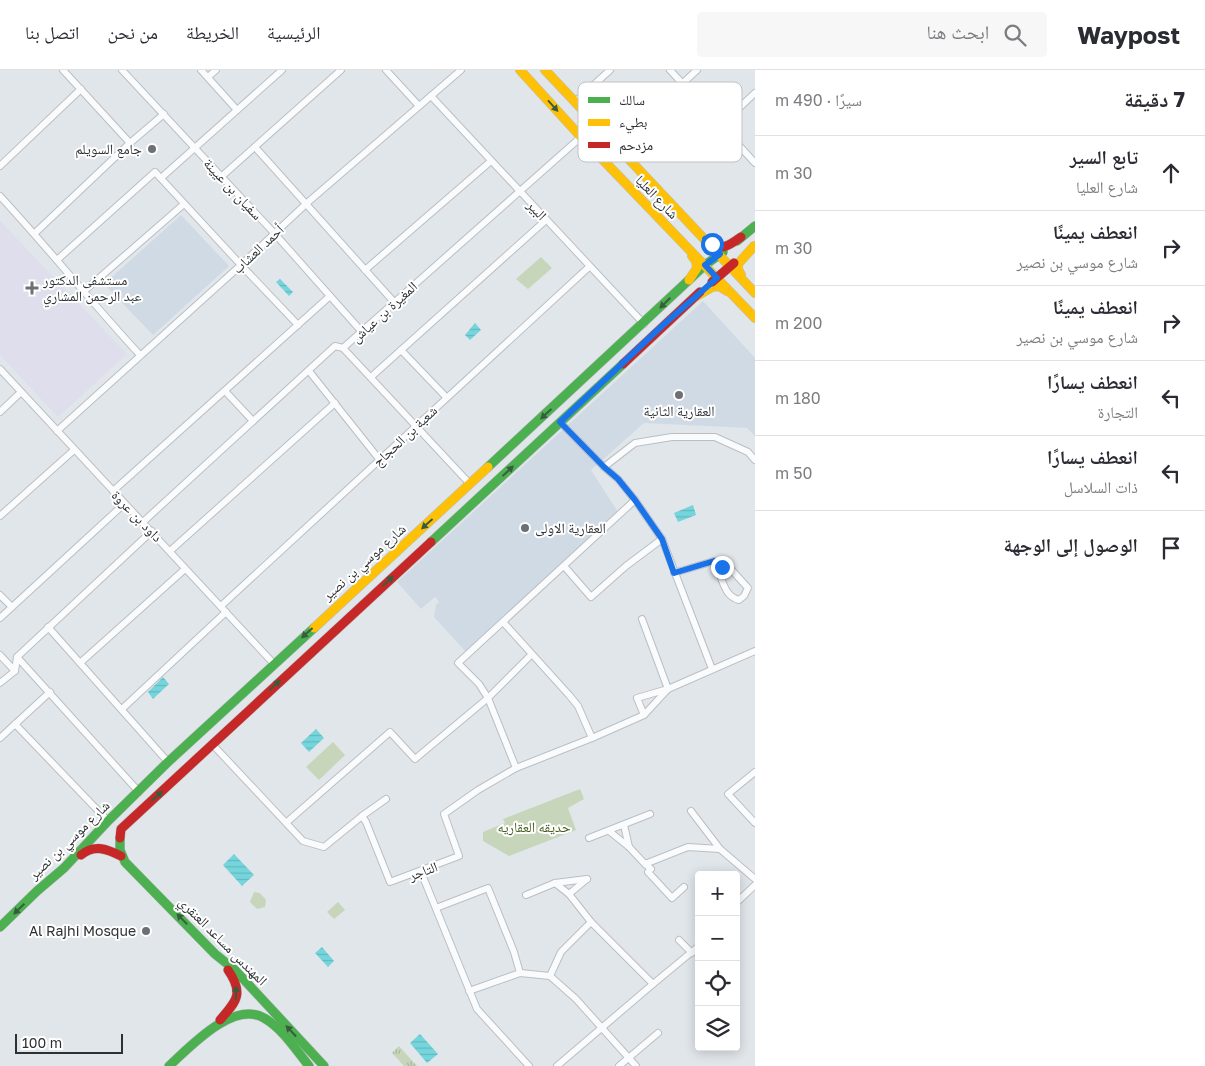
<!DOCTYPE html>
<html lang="ar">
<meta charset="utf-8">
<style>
:root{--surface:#fff;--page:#f7f7f7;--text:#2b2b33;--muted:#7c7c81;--line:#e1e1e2}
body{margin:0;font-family:"Golos Text","Noto Naskh Arabic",sans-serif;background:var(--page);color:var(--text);direction:rtl}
.controls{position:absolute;right:15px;bottom:15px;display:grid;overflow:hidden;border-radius:5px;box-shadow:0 2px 12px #0003}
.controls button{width:45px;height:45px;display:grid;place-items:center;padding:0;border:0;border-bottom:1px solid var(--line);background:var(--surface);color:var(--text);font:25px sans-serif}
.scale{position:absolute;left:15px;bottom:12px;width:108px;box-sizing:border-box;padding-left:5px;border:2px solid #2d3134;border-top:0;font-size:14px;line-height:18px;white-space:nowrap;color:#2d3134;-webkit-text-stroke:4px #fff;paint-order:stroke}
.stop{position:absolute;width:15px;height:15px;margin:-11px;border:4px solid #1a73e8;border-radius:50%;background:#fff}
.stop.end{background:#1a73e8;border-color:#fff;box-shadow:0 1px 5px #0008}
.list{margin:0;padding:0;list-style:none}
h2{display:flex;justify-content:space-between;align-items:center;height:65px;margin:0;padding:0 20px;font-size:21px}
h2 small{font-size:16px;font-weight:400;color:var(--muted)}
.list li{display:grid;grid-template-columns:32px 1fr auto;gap:15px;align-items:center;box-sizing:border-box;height:75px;padding:0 20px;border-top:1px solid var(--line)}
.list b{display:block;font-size:19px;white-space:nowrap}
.list p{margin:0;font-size:16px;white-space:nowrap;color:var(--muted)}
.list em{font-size:16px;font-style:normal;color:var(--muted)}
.icon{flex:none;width:28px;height:28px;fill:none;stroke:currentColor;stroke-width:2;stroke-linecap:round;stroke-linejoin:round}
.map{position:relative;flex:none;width:755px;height:996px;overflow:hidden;direction:ltr}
header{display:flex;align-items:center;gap:30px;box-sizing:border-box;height:70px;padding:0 25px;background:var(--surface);border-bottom:1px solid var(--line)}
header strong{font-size:24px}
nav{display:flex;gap:28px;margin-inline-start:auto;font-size:18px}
.search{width:350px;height:45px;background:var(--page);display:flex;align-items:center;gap:12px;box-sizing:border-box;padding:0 18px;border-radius:5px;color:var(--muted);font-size:19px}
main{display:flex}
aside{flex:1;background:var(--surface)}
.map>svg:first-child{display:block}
.built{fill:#d0dae5}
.medical{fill:#dfdeec}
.grass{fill:url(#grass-tufts)}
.garden{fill:#c7d6ba}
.water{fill:url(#water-rules)}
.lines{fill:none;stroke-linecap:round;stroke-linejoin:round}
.street-casing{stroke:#bbbfc3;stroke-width:8}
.fast-casing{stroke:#bbbfc3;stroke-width:10}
.slow-casing{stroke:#bbbfc3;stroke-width:10}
.jam-casing{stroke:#bbbfc3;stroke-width:10}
.street{stroke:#fafbfc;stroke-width:6}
.fast{stroke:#4caf50;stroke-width:9}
.slow{stroke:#ffc107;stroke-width:9}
.jam{stroke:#c62828;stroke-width:9}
.oneway{fill:#385d3e}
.route{stroke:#1a73e8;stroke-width:6}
.poi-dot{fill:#6c7074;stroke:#fff;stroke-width:2}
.labels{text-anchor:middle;stroke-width:4;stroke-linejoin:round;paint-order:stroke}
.poi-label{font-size:14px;fill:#2d3134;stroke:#fff;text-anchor:end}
.street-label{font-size:14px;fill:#2d3134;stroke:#fff}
.park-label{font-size:14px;fill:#475c21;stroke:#fff}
.key{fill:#fff;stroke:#c0c1c2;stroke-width:1}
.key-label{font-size:14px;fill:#2d3134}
</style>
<header>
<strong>Waypost</strong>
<div class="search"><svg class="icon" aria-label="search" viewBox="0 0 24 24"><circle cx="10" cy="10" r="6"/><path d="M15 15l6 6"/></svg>ابحث هنا</div>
<nav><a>الرئيسية</a><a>الخريطة</a><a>من نحن</a><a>اتصل بنا</a></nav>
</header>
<main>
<aside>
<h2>7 دقيقة<small>سيرًا · 490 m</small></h2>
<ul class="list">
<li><svg class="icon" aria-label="ahead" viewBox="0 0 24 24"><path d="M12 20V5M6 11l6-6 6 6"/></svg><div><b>تابع السير</b><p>شارع العليا</p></div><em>30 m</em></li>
<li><svg class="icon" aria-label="right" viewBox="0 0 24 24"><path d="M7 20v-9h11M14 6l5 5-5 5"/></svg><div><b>انعطف يمينًا</b><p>شارع موسي بن نصير</p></div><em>30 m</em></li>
<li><svg class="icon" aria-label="right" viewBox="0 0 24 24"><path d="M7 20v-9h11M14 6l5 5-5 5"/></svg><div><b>انعطف يمينًا</b><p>شارع موسي بن نصير</p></div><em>200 m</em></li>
<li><svg class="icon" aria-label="left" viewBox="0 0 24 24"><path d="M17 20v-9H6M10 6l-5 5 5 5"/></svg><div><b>انعطف يسارًا</b><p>التجارة</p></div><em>180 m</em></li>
<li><svg class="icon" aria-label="left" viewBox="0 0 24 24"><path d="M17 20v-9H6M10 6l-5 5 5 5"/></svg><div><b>انعطف يسارًا</b><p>ذات السلاسل</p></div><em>50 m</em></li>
<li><svg class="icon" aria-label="arrive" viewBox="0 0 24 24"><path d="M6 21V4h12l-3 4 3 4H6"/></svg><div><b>الوصول إلى الوجهة</b></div></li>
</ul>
</aside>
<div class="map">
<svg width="755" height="996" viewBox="0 0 755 996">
<defs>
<pattern id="grass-tufts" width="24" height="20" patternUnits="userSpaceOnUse" patternTransform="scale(1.25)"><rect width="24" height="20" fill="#c7d6ba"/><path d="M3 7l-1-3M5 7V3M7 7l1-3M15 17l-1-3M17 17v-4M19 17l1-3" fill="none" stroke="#abb8a0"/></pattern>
<pattern id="water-rules" width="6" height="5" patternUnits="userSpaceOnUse" patternTransform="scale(1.25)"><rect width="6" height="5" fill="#74d6dc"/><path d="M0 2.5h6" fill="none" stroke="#65b8bd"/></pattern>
</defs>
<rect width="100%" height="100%" fill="#e1e6eb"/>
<g class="built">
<path d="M181 145 229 196 153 265 104 214Z"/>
<path d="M703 231 755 288V366L747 358 644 353 591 400 618 442 466 582 434 547 436 535 439 532 435 527 421 539 397 512Z"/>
</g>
<path class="medical" d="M0 151 127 284 58 347 0 285Z"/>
<g class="grass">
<path d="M254 822 260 823 266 830 265 837 257 839 250 832Z"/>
<path d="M399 976 417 996H404L392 983Z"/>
</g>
<g class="garden">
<path d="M541 187 552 198 528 219 516 209Z"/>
<path d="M333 672 345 685 319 710 306 697Z"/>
<path d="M580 719 584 729 568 738 576 760 509 786 483 771V762L505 753 503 749Z"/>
<path d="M338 832 345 840 334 849 327 842Z"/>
</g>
<g class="water">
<path d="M280 209 293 222 289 226 276 212Z"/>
<path d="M475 253 481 260 470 270 465 265Z"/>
<path d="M693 435 696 445 678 452 674 443Z"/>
<path d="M163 607 169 614 153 629 148 622Z"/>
<path d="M316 659 324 668 309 682 301 673Z"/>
<path d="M234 784 254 805 242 816 223 795Z"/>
<path d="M322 877 334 891 328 897 315 883Z"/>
<path d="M420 964 438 984 427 993 410 973Z"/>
</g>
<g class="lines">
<g class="street-casing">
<g id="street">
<path d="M63 0 130 73"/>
<path d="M122 0 275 164 362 262"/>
<path d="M201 0 237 40"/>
<path d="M386 0 419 36"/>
<path d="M670 0 755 93"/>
<path d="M208 7 216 0"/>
<path d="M683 13 697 0"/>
<path d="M431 26 644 254"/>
<path d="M575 32 610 0"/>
<path d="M721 55 755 23"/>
<path d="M255 77 394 232"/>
<path d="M0 96 81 19"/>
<path d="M221 107 341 0"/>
<path d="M161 108 282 0"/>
<path d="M0 126C48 178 92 233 140 285"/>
<path d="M35 163 130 73 164 44"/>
<path d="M57 190 155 102 241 195 298 255"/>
<path d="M365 200 491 91"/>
<path d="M83 222 184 134"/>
<path d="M343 278 470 414"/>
<path d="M401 280 446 327"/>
<path d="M0 299 274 594"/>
<path d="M309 301 379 389"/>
<path d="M371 307 546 150"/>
<path d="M225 321 253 351"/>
<path d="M0 342 21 322"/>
<path d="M560 352 604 397 618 409 635 430 662 469 712 599"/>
<path d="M57 361 241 195 307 133 461 0"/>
<path d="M604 397 635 373 672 367H715L748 382 755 390"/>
<path d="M113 421 330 226"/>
<path d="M0 446 74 380"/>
<path d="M143 452 335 276 343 278 581 67"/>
<path d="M170 481 335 333"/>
<path d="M564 496 591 527 626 496 662 469"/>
<path d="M674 503 714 491 722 497H729L748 518 744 526 739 530C727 527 724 516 720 505L722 497"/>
<path d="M0 525 12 537"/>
<path d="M221 536 589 197"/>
<path d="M0 548 124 434"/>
<path d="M642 549 668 619 637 628 644 645"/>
<path d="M503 552 569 625 578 636 592 668"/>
<path d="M48 557 168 692"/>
<path d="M0 585 15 601"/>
<path d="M17 587 139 722"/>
<path d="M80 593 185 499"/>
<path d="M0 613 15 601 17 587 152 461"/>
<path d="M122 639 226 542"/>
<path d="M15 654 108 751"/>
<path d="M0 668 50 622"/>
<path d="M213 675 303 771 324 777 362 746 366 752 390 812 459 786 444 744 478 720 516 698 592 668 644 645 668 619 755 581"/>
<path d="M516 698 488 628 479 614 458 593 635 430"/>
<path d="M755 702 728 724 755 753"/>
<path d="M691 741 720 779"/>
<path d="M362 746 386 729"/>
<path d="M287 752 390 662 415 689 488 628 531 585"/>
<path d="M624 755 629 777"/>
<path d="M609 761 629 777 645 794 688 777 720 779 755 809"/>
<path d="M589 768 650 744"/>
<path d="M645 794 651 799 648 802 672 828 684 817"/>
<path d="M421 802 477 939 529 996"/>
<path d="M555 813 569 824 587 809"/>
<path d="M569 824 591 852 653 914 699 876"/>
<path d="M526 825 555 813 587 809"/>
<path d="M736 833 755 815"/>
<path d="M436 838 488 818 514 882 520 903"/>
<path d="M679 870 692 883"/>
<path d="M550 906 561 882 591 852"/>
<path d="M469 921 520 903 550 906 576 929 636 996"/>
<path d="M557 996 653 914"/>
<path d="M619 996 658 963"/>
</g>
</g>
<g class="fast-casing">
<g id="fast">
<path d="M737 171 755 156"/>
<path d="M488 397 705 195 723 182"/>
<path d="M431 472 623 294"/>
<path d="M120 768V780L125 792 215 884 235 900 324 996"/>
<path d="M0 857 37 821 64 798 108 751 168 692 314 558"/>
<path d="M169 996C190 977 233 930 264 948 282 958 296 980 309 996"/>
</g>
</g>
<g class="slow-casing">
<g id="slow">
<path d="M520 0 581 67 755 248"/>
<path d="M545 0 755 223"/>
<path d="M741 205 738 199V194L754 176"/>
<path d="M689 210 697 198 696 191 692 186"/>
<path d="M695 227 712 217 719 216 727 221"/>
<path d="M314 558 488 397"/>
</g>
</g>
<g class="jam-casing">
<g id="jam">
<path d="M712 174C723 181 731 174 741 167"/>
<path d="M712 212 734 193"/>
<path d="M623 294 700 222"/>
<path d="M120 768 121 759 431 472"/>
<path d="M81 785C95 774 107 779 121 786"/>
<path d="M220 950C237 931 244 923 228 900"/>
</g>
</g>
<use href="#street" class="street"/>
<use href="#fast" class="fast"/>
<use href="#slow" class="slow"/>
<use href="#jam" class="jam"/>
</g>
<defs><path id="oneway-solid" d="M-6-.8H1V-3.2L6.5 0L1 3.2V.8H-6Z" transform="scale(1.25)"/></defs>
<g class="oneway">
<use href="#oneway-solid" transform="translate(553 36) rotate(48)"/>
<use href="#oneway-solid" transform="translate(665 233) rotate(136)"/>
<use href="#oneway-solid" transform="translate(546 344) rotate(137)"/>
<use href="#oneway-solid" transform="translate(508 401) rotate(-43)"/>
<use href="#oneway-solid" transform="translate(427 454) rotate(138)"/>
<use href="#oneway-solid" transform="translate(388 511) rotate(-43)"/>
<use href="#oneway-solid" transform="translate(307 563) rotate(138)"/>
<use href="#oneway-solid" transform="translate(275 615) rotate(-43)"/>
<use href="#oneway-solid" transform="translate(157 726) rotate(-42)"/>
<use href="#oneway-solid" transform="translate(19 839) rotate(136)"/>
<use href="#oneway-solid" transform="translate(182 849) rotate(-134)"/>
<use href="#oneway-solid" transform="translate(236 923) rotate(-89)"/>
<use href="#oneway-solid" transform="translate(291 961) rotate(-133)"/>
</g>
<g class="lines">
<path class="route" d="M712 174 705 169 720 184 705 195 717 208 662 256 560 352 604 397 618 409 635 430 662 469 674 503 714 491 722 497"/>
</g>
<g class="poi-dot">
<circle cx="152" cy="79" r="5"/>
<path d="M29.5 210.5h5v5h5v5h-5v5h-5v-5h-5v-5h5z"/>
<circle cx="679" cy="325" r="5"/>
<circle cx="525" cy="458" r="5"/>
<circle cx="146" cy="861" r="5"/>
</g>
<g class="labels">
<g class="poi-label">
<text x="142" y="84">جامع السويلم</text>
<text x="43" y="215" text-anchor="start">مستشفى الدكتور<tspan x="43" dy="16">عبد الرحمن المشاري</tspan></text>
<text x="679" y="346" text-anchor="middle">العقارية الثانية</text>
<text x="535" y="463" text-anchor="start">العقارية الاولى</text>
<text x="136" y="866">Al Rajhi Mosque</text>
</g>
<g class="street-label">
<text transform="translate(233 119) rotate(47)" y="5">سفيان بن عيينة</text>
<text transform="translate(657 127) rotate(46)" y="5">شارع العليا</text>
<text transform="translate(537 140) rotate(47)" y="5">البير</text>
<text transform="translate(258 179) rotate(-43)" y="5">أحمد العشاب</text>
<text transform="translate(384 242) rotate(-42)" y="5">المغيرة بن عياش</text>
<text transform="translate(405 366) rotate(-43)" y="5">شعبة بن الحجاج</text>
<text transform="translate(137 446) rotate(46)" y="5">داود بن عروة</text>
<text transform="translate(364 492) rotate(-42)" y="5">شارع موسي بن نصير</text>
<text transform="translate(69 770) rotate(-44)" y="5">شارع موسي بن نصير</text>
<text transform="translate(423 801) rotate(-20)" y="5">التاجر</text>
<text transform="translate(223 871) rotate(45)" y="5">المهندس مساعد العنقري</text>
</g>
<g class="park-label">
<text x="534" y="762">حديقه العقاريه</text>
</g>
</g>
<rect x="578" y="12" width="164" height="80" rx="8" class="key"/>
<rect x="588" y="27" width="22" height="6" fill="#4caf50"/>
<rect x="588" y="49" width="22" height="7" fill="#ffc107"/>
<rect x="588" y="72" width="22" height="6" fill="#c62828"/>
<g class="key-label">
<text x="619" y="35">سالك</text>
<text x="619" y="57">بطيء</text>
<text x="619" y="80">مزدحم</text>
</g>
</svg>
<div class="controls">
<button>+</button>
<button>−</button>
<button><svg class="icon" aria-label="locate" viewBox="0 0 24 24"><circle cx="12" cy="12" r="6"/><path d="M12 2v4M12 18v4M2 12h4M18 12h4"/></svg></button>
<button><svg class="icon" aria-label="layers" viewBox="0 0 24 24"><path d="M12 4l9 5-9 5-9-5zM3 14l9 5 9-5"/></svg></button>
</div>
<div class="scale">100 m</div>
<div class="stop" style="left:712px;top:174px"></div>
<div class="stop end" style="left:722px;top:497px"></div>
</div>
</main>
